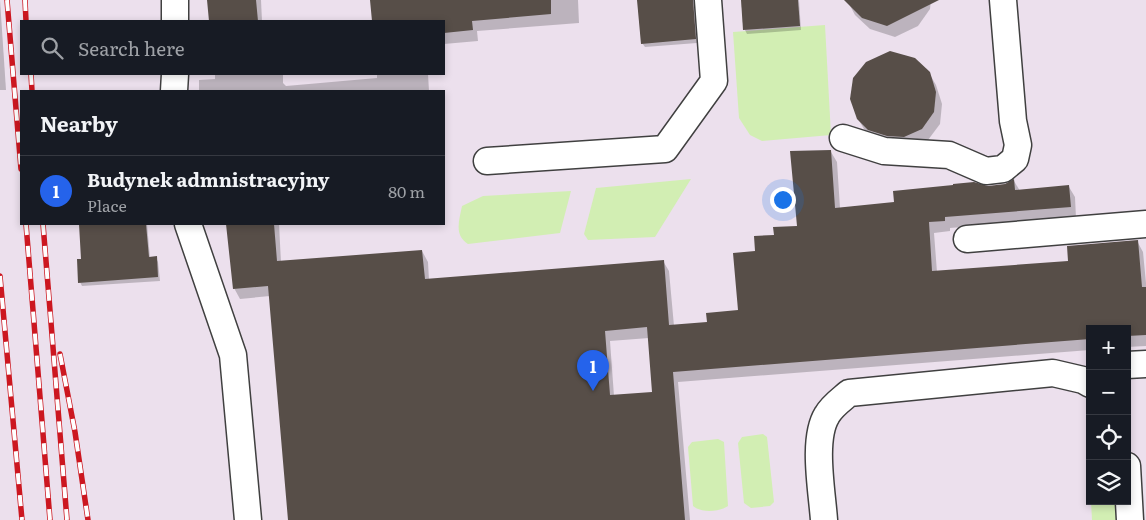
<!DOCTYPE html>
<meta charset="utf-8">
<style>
:root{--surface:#171b24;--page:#242831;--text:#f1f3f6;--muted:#9ea1a6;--line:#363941;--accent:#2563eb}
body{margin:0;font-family:Literata,serif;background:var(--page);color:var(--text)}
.controls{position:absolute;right:15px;bottom:15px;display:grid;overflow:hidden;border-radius:0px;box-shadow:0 2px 8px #0003}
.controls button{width:45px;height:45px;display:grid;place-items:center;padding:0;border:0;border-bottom:1px solid var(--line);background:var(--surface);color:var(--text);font:25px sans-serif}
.you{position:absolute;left:782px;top:199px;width:18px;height:18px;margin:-12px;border:4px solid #fff;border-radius:50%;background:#1a73e8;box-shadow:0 0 0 8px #1a73e833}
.badge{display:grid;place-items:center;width:32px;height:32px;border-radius:50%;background:var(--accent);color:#fff;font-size:16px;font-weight:700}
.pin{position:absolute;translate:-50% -41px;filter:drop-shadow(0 1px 2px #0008)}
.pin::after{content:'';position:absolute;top:26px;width:18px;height:15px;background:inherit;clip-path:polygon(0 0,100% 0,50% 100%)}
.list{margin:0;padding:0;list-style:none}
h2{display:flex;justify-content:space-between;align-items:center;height:65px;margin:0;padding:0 20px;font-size:21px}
h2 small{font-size:16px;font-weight:400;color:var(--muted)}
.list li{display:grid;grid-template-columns:32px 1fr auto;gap:15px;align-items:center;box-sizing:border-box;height:70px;padding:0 20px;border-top:1px solid var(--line)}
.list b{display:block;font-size:19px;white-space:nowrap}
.list p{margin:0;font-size:16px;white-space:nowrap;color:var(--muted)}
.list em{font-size:16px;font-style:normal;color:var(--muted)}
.icon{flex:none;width:28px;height:28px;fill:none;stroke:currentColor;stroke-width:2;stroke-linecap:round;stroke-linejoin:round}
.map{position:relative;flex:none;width:1146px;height:520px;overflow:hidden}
.search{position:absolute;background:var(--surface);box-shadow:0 2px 8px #0003;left:20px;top:20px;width:425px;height:55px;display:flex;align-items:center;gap:12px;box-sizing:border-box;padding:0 18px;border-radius:0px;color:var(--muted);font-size:19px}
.panel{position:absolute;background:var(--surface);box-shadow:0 2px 8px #0003;left:20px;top:90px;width:425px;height:135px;border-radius:0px}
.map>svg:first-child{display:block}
.industrial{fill:#ece0ed;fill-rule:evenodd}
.green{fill:#d2eeb3}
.shadow{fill:#0003;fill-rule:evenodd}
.building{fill:#574e48;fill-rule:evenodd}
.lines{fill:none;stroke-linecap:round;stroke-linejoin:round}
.minor-casing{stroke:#404040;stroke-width:29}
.minor{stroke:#fff;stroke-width:26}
.rail-casing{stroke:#cc1720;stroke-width:5.5}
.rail{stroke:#fff;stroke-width:4;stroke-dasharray:11;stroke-linecap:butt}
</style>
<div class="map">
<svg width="1146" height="520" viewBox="0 0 1146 520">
<rect width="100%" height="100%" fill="#fffbed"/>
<path class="industrial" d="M0 0H1146V520H0ZM21 21H444V74H21ZM21 91H444V224H21ZM1090 329H1127V501H1090Z"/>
<g class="green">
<path d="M825 25 831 135 762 141 750 135 739 118 733 32Z"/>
<path d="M691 179 655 237 588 240 584 234 596 188Z"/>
<path d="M571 191 560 233 468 244C454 235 459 221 462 206L483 196Z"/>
<path d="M763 434 767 437 774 502 770 506 751 508 744 503 738 443 742 437Z"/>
<path d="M718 439 724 442 728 506C719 512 701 513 693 506L688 447 692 442Z"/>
<path d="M1091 501H1123V520H1092Z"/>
</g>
<g class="shadow">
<path d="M0 0 6 90H0Z"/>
<path d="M208 0H261L262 21H210Z"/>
<path d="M371 0H578L579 23 477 31 478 41 444 44V21H373Z"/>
<path d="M639 0H696L695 6 697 43 645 47 642 43Z"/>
<path d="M742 0H799L801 30 747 34 745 30Z"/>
<path d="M847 0H931L930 9 918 26 895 37 870 29 855 15Z"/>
<path d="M929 73 936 85 942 104 940 124 928 140 911 149 876 142 864 129 857 117Z"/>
<path d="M215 74H283V83L286 86 377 78V74H428L429 91H190L199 90V80L215 79Z"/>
<path d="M831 152 837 162 840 208 895 203 1005 185 1014 181 1020 191 1069 187 1075 197 1076 218 950 228V231L934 233 937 272 1069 262 1137 241 1143 252 1146 283V346L1127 347V329H1090V350L678 382 690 520H289L270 296 240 299 234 288 227 224H279L281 262 422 251 428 262 429 280 663 261 669 271 674 326 708 323 739 311 756 253 775 236 798 227ZM649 338 654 393 614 396 610 341Z"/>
<path d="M80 224H147L150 258H156L158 262 160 281 82 286 80 282 82 260Z"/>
</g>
<g class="building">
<path d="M207 0H256L258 21H209Z"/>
<path d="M370 0H551V14L472 21 473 30 444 33V21H372Z"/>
<path d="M637 0H693L696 39 641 44Z"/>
<path d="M741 0H798L800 26 743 30Z"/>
<path d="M844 0H939L887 26 862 18Z"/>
<path d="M890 51 915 58 930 72 936 92 934 112 922 129 904 137 887 136 868 130 857 119 850 99 853 78 866 62Z"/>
<path d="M831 150 835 208 894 202 893 191 953 185V184L974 182 988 186 1005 184 1014 179 1015 190 1069 185 1071 207 945 217V221L929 222 932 271 1068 261 1067 246 1138 240 1142 287H1146V335L1127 336V329H1090V339L673 372 685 520H288L268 286 233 289 226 224H274L277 261 422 250 425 279 664 260 669 325 707 322 706 313 738 310 733 253 755 251 754 236 774 235 773 227 797 226 790 151ZM647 327 652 392 610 395 605 331Z"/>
<path d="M79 224H146L149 257 157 256 158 277 78 283 77 259H81Z"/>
</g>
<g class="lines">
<g class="minor-casing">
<g id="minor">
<path d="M175 21V0"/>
<path d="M174 91 175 74"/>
<path d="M843 138 884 151 949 155 986 171 1003 169 1015 159 1018 145 1013 121 1003 0"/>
<path d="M487 161 665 149 714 81 708 0"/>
<path d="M188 224 233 355 248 520"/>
<path d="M967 239 1146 224"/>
<path d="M1127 365 1146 364"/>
<path d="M1127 466 1130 520"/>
<path d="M824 520C822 491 812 439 827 415 832 406 841 400 849 393L1053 373 1083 380 1090 384"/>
</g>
</g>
<use href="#minor" class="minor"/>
<g class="rail-casing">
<g id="rail">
<path d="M7 0 21 169"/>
<path d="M25 0 26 21"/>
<path d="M31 74 32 91"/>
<path d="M26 224 50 520"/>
<path d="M43 224 67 520"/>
<path d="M0 276 22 520"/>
<path d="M60 354 75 432 88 520"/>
</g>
</g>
<use href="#rail" class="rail"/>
</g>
</svg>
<div class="controls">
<button>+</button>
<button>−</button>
<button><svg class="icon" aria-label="locate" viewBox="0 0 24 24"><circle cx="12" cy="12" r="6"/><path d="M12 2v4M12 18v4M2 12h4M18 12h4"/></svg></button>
<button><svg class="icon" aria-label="layers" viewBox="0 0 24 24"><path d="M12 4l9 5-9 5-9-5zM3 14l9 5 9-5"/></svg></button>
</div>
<div class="you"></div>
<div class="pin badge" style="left:593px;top:391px">1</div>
<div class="search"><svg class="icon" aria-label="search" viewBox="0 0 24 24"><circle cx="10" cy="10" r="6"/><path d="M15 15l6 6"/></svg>Search here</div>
<section class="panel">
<h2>Nearby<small></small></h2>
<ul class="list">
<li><span class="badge">1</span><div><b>Budynek admnistracyjny</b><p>Place</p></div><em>80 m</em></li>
</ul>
</section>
</div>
